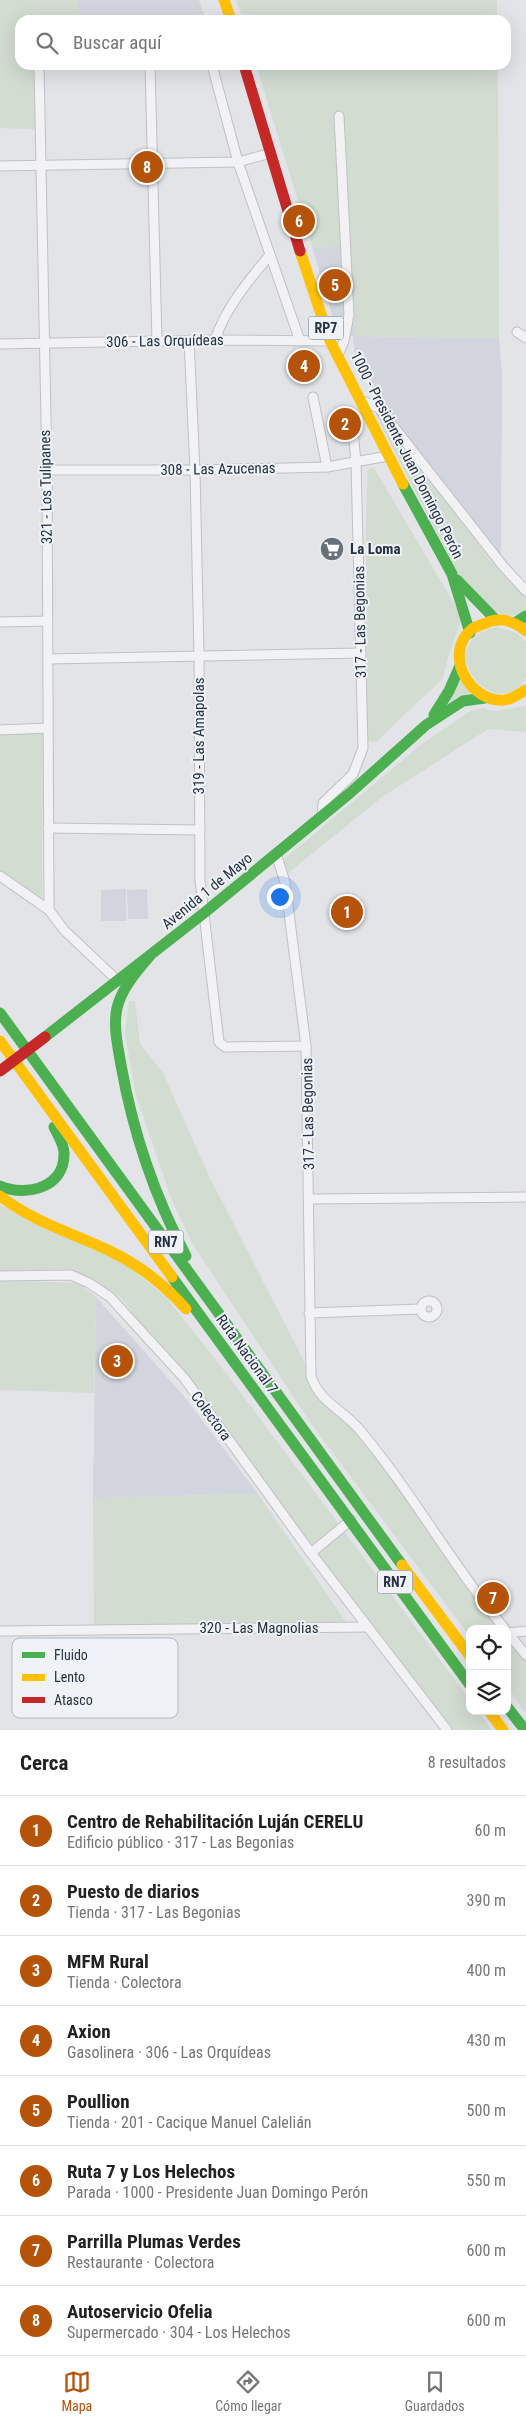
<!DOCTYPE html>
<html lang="es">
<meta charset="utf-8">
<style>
:root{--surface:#fff;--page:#f2f2f2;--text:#222;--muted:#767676;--line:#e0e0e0;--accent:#b45309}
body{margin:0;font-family:"Roboto Condensed",sans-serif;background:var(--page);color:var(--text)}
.controls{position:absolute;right:15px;bottom:15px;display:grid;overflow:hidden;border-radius:10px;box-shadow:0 5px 20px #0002}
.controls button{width:45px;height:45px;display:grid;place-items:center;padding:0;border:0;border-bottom:1px solid var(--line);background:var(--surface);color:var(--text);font:25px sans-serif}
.you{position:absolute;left:279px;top:896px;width:18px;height:18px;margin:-12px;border:4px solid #fff;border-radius:50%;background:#1a73e8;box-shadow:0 0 0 8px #1a73e833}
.badge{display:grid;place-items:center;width:32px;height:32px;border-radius:50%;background:var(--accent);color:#fff;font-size:16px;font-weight:700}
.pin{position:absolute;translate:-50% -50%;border:2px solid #fff;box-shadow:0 1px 5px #0006}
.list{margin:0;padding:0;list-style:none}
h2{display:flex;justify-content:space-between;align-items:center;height:65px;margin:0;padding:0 20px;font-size:21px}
h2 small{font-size:16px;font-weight:400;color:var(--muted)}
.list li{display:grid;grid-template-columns:32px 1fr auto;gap:15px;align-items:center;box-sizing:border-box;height:70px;padding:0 20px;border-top:1px solid var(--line)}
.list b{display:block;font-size:19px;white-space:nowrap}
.list p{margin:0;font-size:16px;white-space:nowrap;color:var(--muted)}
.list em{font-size:16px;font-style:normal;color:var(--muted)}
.icon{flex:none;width:28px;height:28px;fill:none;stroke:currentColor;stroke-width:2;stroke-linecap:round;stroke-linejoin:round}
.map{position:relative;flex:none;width:526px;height:1730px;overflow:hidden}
.search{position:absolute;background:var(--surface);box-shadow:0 5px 20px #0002;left:15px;right:15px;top:15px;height:55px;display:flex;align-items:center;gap:12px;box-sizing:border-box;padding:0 18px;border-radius:15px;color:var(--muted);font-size:19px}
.sheet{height:625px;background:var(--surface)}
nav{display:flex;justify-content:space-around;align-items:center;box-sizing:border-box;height:70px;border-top:1px solid var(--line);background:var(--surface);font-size:14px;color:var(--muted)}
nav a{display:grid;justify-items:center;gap:2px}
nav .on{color:var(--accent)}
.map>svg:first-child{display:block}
.built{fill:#d2d5dd}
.green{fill:#d2dcd1}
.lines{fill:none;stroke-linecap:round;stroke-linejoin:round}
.street-casing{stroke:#bfc1c5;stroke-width:11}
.street{stroke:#f2f2f4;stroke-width:9}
.fast{stroke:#4caf50;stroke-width:11}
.slow{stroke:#ffc107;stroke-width:11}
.jam{stroke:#c62828;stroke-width:11}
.jam-bridge{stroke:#c62828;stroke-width:11}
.labels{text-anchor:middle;stroke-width:4;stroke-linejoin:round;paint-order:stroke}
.shield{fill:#eff3f7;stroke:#626b79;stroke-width:1}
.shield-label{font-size:14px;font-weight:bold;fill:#263143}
.street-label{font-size:15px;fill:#263143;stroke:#eff3f7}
.poi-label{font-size:15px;font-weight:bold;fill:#263143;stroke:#eff3f7;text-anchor:start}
.key{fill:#eff3f7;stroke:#b3b9c1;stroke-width:1}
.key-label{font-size:14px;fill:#263143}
</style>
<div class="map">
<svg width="526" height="1730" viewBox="0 0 526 1730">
<rect width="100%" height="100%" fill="#e2e4e7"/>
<g class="built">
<path d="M76 0H199L205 18 80 20Z"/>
<path d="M349 245 354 336 499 338 502 374 501 558 403 432 355 357 353 336H338L313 249Z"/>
<path d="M126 889V921H101V890Z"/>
<path d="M147 889 148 919H128L127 890Z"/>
<path d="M96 1297 183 1395 258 1494 93 1498Z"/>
</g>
<g class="green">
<path d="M0 0H76L80 20H20V65H36L35 129 0 128Z"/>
<path d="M236 0H497V20H243Z"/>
<path d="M256 65H498L499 338 353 336 349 245 313 249Z"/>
<path d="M375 414H379L492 562 508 580 523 593 526 597V611L519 615 506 616 489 608 458 573Z"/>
<path d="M374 468 456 607 461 621 449 653 443 678 376 742 367 741 366 505 368 469Z"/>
<path d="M497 627 517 633 526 642V678C494 728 427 642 497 627Z"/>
<path d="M460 678 472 693 457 698 437 714Z"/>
<path d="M526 706V732L488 729 382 797 287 874 283 860 422 744 470 711 483 708 494 711Z"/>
<path d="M43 731 42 899 0 870V732Z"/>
<path d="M129 1001H135L140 1044 163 1073 210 1178 304 1361 311 1389 325 1407 351 1427 386 1470 500 1629H470V1637L310 1422 192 1243 171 1198 136 1095 125 1034Z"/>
<path d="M0 1205 123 1262 165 1296 220 1365 470 1700V1711H478L492 1730H450L121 1298 70 1269 0 1271Z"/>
<path d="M0 1280 78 1283 96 1297 94 1393 0 1390Z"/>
<path d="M258 1494 346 1622 94 1626 93 1498Z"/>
<path d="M507 1637 526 1659V1713L507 1687Z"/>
</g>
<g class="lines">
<g class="street-casing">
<g id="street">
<path d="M39 65 47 470 49 910"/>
<path d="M150 65 157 341"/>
<path d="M212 65 238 162 300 341"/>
<path d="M0 166 238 162 271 153"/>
<path d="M517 332 526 338"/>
<path d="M189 340 195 470 199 655 200 880 219 1042 225 1047 306 1046"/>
<path d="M215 340C225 309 248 281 269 256"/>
<path d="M0 344 215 340 330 341"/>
<path d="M338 355 344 341 349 315 339 116"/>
<path d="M313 397 327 467"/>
<path d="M360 400 379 408 503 566 526 591"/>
<path d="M47 470H195L327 467 388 456"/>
<path d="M0 622 47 621"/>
<path d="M48 659 361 653"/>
<path d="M0 730 47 728"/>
<path d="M322 816 323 803 353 774 363 748 356 462 353 431 346 414"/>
<path d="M48 828 200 830"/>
<path d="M276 854 285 882 306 1046 311 1376C319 1402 343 1410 359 1429 412 1492 452 1565 505 1629"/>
<path d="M0 876 49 910 64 930 118 981"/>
<path d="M309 1199 526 1197"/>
<path d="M0 1276 71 1275 89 1283 110 1297 184 1378 311 1553 447 1730"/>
<circle cx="429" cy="1309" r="8"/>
<path d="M309 1313 421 1309"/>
<path d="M311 1553 351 1520"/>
<path d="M0 1631 368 1627"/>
<path d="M507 1632 526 1655"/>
<path d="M509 1633 526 1631"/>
</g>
</g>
<use href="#street" class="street"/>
<g class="fast">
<path d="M403 484 452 574 470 633"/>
<path d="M457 580 496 620"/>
<path d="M515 623 526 616"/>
<path d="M434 715 449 691 460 666"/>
<path d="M149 957C136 972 122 988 117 1008 113 1027 118 1047 121 1065 133 1133 154 1195 186 1256"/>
<path d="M0 1013 402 1565"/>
<path d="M45 1037 204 913 350 793 426 725 463 701 485 698"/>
<path d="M0 1186C26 1197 65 1188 64 1153 64 1144 58 1135 54 1127"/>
<path d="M172 1277 470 1685"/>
<path d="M507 1707 525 1730"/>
</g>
<g class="slow">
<path d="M224 0 231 20"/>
<path d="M300 251 330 341 403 484"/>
<path d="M526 631C515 622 500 616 486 623 482 625 476 626 472 629 442 653 470 704 505 700 512 699 520 693 526 690"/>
<path d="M0 1041 172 1277"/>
<path d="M0 1196C34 1222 72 1233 110 1251 139 1265 165 1285 186 1309"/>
<path d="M402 1565 470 1656"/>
<path d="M489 1711 503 1730"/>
</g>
<path class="jam" d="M244 65 300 251"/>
<path class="jam-bridge" d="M0 1071 45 1037"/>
</g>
<defs>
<g id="supermarket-disc" transform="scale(1.25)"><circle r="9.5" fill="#68707c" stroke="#eff3f7"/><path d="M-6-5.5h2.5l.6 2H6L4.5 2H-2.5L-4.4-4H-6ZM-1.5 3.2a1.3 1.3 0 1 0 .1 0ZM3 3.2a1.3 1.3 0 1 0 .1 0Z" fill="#fff"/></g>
</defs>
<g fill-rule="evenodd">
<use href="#supermarket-disc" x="332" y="549"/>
</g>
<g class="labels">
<g class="shield">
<rect x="308.5" y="316.5" width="35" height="23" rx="4"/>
<rect x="148.5" y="1230.5" width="35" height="23" rx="4"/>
<rect x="377.5" y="1570.5" width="35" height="23" rx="4"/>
</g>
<g class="shield-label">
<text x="326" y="333">RP7</text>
<text x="166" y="1247">RN7</text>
<text x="395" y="1587">RN7</text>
</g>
<g class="street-label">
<text transform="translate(165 341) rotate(-1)" y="5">306 - Las Orquídeas</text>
<text transform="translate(407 455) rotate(63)" y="5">1000 - Presidente Juan Domingo Perón</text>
<text transform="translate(218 469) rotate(-1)" y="5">308 - Las Azucenas</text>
<text transform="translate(46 487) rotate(-91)" y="5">321 - Los Tulipanes</text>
<text transform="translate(360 622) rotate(-91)" y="5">317 - Las Begonias</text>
<text transform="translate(199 736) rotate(-90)" y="5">319 - Las Amapolas</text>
<text transform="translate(207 891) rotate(-39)" y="5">Avenida 1 de Mayo</text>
<text transform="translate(308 1114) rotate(-91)" y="5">317 - Las Begonias</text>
<text transform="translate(247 1354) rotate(54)" y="5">Ruta Nacional 7</text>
<text transform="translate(211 1416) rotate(54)" y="5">Colectora</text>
<text x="259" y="1633">320 - Las Magnolias</text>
</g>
<g class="poi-label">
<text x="350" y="554">La Loma</text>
</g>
</g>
<rect x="12" y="1638" width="166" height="80" rx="8" class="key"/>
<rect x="22" y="1652" width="23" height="6" fill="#4caf50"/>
<rect x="22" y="1674" width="23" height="7" fill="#ffc107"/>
<rect x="22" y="1697" width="23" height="6" fill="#c62828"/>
<g class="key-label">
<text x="54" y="1660">Fluido</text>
<text x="54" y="1682">Lento</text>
<text x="54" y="1705">Atasco</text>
</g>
</svg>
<div class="controls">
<button><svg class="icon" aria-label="locate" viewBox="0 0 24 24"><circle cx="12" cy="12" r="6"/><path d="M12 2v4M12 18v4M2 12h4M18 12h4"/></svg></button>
<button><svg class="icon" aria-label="layers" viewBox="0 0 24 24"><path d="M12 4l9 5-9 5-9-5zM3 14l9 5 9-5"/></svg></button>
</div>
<div class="you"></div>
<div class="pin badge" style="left:347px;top:912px">1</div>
<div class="pin badge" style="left:345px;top:424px">2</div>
<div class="pin badge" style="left:117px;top:1361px">3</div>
<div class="pin badge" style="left:304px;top:366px">4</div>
<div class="pin badge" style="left:335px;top:285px">5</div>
<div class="pin badge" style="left:299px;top:221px">6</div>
<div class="pin badge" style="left:493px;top:1598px">7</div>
<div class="pin badge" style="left:147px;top:167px">8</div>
<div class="search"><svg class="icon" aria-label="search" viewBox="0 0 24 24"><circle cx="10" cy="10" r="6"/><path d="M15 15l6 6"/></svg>Buscar aquí</div>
</div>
<section class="sheet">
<h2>Cerca<small>8 resultados</small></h2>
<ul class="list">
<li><span class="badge">1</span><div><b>Centro de Rehabilitación Luján CERELU</b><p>Edificio público · 317 - Las Begonias</p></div><em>60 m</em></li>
<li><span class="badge">2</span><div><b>Puesto de diarios</b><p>Tienda · 317 - Las Begonias</p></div><em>390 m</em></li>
<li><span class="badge">3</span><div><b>MFM Rural</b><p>Tienda · Colectora</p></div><em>400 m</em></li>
<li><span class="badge">4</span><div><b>Axion</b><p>Gasolinera · 306 - Las Orquídeas</p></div><em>430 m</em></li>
<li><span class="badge">5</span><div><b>Poullion</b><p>Tienda · 201 - Cacique Manuel Calelián</p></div><em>500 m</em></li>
<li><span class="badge">6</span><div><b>Ruta 7 y Los Helechos</b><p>Parada · 1000 - Presidente Juan Domingo Perón</p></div><em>550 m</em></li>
<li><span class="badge">7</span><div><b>Parrilla Plumas Verdes</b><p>Restaurante · Colectora</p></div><em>600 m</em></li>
<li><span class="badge">8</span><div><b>Autoservicio Ofelia</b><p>Supermercado · 304 - Los Helechos</p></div><em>600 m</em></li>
</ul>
</section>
<nav>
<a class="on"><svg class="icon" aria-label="map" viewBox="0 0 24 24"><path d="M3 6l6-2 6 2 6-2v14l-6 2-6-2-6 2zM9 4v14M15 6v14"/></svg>Mapa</a>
<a><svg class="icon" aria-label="directions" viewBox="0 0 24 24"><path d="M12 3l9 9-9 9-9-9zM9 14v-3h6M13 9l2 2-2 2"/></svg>Cómo llegar</a>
<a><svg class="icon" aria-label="saved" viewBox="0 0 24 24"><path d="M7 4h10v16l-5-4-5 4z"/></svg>Guardados</a>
</nav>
